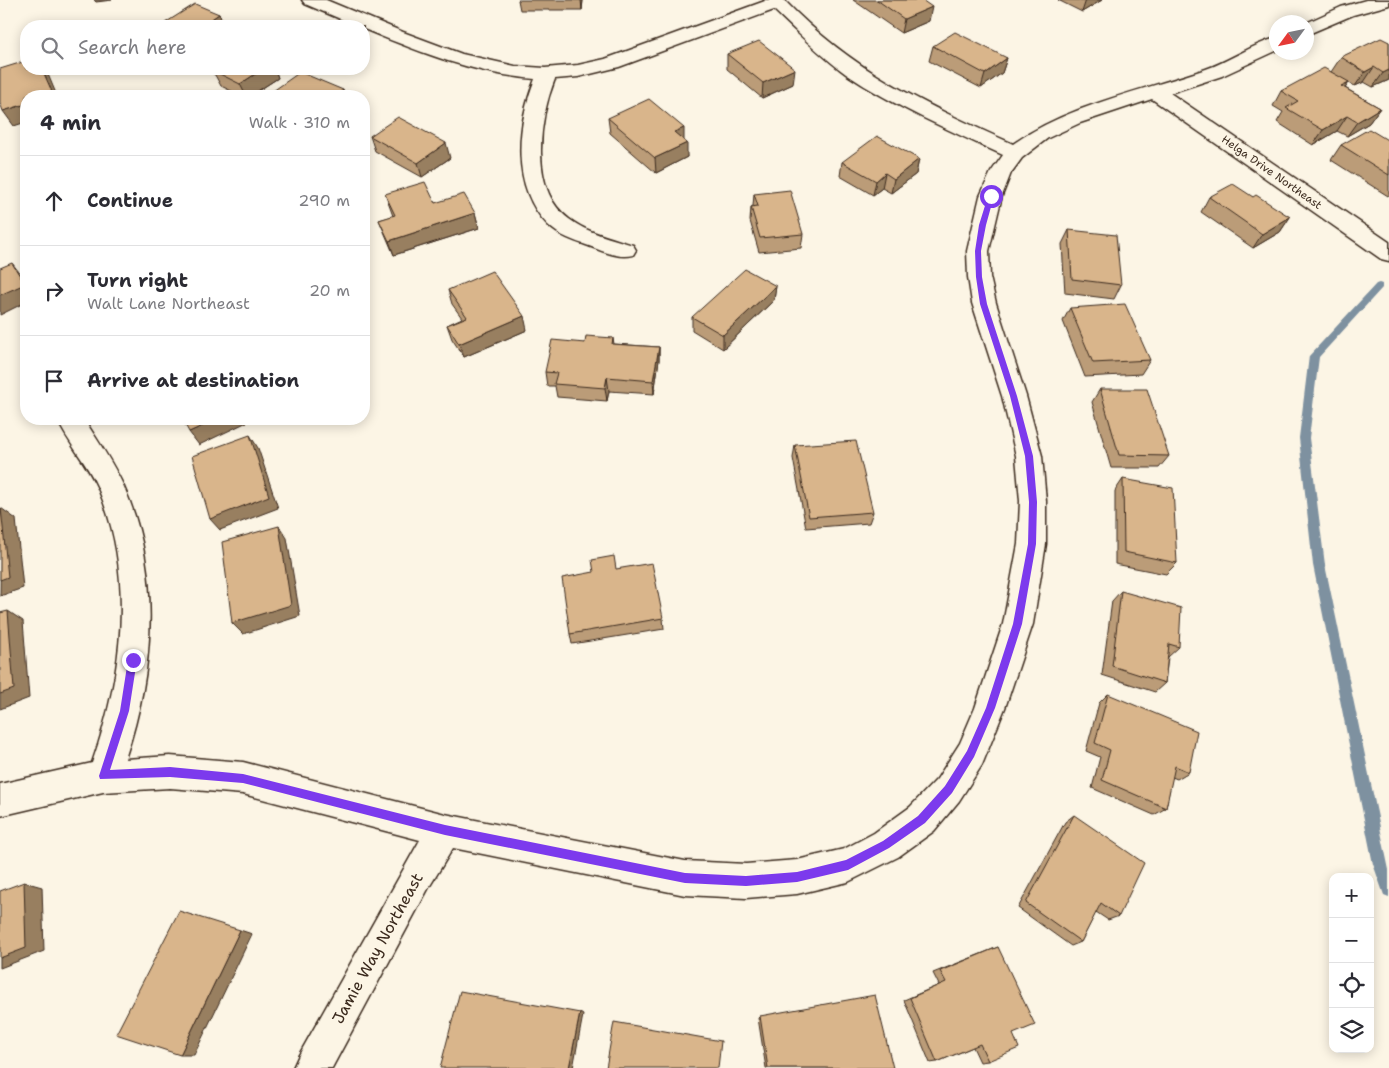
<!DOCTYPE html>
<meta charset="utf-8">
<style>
:root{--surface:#fff;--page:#f2f2f3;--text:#2b2b33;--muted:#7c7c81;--line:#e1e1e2}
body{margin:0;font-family:"Shantell Sans",sans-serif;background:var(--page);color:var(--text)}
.controls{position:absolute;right:15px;bottom:15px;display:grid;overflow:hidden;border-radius:10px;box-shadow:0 2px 12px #0003}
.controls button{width:45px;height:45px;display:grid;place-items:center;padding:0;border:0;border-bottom:1px solid var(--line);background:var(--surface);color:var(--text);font:25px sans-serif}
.compass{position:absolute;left:1269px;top:15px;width:45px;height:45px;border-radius:50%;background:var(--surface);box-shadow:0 2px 12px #0003;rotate:237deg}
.stop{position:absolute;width:15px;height:15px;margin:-11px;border:4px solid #7c3aed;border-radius:50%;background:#fff}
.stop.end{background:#7c3aed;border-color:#fff;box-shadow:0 1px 5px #0008}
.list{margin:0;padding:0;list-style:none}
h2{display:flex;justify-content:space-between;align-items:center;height:65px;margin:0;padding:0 20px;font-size:21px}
h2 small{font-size:16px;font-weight:400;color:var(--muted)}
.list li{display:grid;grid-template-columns:32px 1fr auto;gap:15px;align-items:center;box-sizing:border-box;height:90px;padding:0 20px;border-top:1px solid var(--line)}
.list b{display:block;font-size:19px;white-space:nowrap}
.list p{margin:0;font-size:16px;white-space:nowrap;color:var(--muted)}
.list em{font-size:16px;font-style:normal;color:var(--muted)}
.icon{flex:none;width:28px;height:28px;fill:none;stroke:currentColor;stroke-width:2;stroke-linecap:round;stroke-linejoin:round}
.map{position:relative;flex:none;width:1389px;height:1068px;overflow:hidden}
.search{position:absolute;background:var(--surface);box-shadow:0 2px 12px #0003;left:20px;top:20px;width:350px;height:55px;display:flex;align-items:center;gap:12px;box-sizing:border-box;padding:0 18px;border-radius:20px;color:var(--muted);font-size:19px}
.panel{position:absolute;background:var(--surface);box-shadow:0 2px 12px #0003;left:20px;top:90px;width:350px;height:335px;border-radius:20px}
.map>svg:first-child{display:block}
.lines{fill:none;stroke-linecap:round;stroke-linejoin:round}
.stream{fill:#7e91a0;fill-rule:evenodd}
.minor-casing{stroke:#3b2a1e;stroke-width:3}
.minor{fill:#fcf5e5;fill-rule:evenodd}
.wall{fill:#bb9c78;stroke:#3b2a1e}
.shaded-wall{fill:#987f61;stroke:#3b2a1e}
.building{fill:#d9b58b;stroke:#3b2a1e}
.route{fill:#7c3aed}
.labels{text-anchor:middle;stroke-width:4;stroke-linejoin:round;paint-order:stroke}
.far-street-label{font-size:11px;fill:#3b2a1e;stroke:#fcf5e5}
.near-street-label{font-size:16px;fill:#3b2a1e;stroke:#fcf5e5}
</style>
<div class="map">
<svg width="1389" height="1068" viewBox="0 0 1389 1068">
<rect width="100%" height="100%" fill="#fcf5e5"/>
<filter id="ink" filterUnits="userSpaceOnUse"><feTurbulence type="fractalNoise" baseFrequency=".02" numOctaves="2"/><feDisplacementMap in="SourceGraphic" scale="10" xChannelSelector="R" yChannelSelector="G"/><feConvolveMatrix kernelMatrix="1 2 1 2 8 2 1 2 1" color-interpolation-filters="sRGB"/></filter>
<g filter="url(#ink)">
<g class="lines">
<path class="stream" d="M1379 283 1382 284V288L1319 357 1309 438 1325 565 1389 870V897L1384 895 1373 864 1313 565 1299 438 1309 356 1376 284Z"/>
<g class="minor-casing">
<g id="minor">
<path d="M302 0H326L403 32 462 54 515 66 545 68 578 65 605 59 765 1 764 0H784C853 72 925 104 1013 144 1068 105 1142 91 1206 69 1230 61 1251 45 1276 38V51L1222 76 1170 93 1389 242V261L1381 259 1152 99 1080 123 1048 138 1022 158 1011 173 1002 196 989 251 990 277 996 303 1026 396 1042 456 1046 501V544L1033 624 1005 708 982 765 959 801 934 831 898 857 848 882 797 894 746 898 685 895 453 848 428 889 332 1068H293L299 1055 420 840 243 794 170 788 103 792 0 816V784L92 763C123 675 135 575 98 488 87 463 68 443 57 419H84C98 441 113 463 124 487 162 573 154 673 125 759L170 756 243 762 445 814 685 861 746 864 797 860 844 849 874 833 910 807 937 779 960 743 975 708 1003 624 1018 544 1020 501 1016 456 1002 396 972 303 968 277 967 251 980 196 991 172 1003 155C949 130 895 107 846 74 820 55 797 32 774 10L619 67 578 77 555 79C539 119 529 190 569 219 587 233 611 238 633 245L636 250 633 255C619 259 602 251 589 246 574 241 559 236 548 225 510 186 517 124 535 79 475 74 419 52 364 29V26H357L305 4Z"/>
<path d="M1366 0H1389V5L1353 15 1306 35V23L1341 7Z"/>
</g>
</g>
<use href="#minor" class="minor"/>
</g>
<g class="wall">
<path d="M518 0H583L582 10H520Z"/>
<path d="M853 0H922L929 21 901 33Z"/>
<path d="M1058 0H1102L1082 12Z"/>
<path d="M219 14 226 26H167L165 23Z"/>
<path d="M1389 42V80L1373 87 1364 82 1355 86 1349 83 1345 88 1380 108 1369 123 1347 136 1337 131 1313 145 1277 122 1283 112 1273 106 1281 91 1331 72 1341 57Z"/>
<path d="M933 46 1007 58 1002 73 981 88 929 61Z"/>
<path d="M727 54 793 84 762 98 727 69Z"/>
<path d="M210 69H275L278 78 250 96H242L221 86 215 75 212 73Z"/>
<path d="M608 118 684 140 687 157 656 173 610 133Z"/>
<path d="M370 136 450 158 422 177 375 151Z"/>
<path d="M1389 141V195L1388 196 1331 160 1341 145Z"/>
<path d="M919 159 916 174 891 193 882 188 873 195 840 176 842 162Z"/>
<path d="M385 194 435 203 475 213 479 228 394 255 379 220 393 216Z"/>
<path d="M754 194 803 234 801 248 759 252 750 221 751 207 753 206Z"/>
<path d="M1209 197H1253L1290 217 1280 232 1253 248 1201 212Z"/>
<path d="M1069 230 1121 285 1114 299 1065 293 1062 244Z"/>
<path d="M776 286 774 300 723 349 692 330V317Z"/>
<path d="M448 290 527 330 464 357 452 339 447 325 462 318 452 304Z"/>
<path d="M1070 308 1150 360 1141 374 1085 377 1063 321Z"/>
<path d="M613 338 614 344 659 347V360L654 394 609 391 607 401 557 397 555 386H547L545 372 585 343Z"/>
<path d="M1100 389 1169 456 1159 468H1111L1092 402Z"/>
<path d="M795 445 873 512 869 523 806 528 793 458Z"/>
<path d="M1123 479 1177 563 1166 574 1115 564V491Z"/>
<path d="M616 569 663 618 664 629 572 644 570 634 594 572Z"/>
<path d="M1121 591 1179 647 1168 657 1165 683 1155 692 1102 675 1112 601Z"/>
<path d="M1108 694 1189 772 1177 779 1172 777 1166 808 1154 815 1092 788 1100 757 1086 751 1099 703Z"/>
<path d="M1074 815 1119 916 1108 920 1096 912 1081 942 1071 946 1018 908 1065 822Z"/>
<path d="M998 947 1013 1034 988 1061 980 1062 973 1047 937 1062 930 1063 904 1000 939 985 933 973Z"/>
<path d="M760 1016 893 1068H766L758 1018Z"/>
</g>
<g class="shaded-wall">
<path d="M94 0H112L96 2Z"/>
<path d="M581 0H583L582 10Z"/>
<path d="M1086 0H1102L1082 12Z"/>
<path d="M932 7 929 21 901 33 904 19Z"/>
<path d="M219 14 225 26 210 20Z"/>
<path d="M1007 58 1002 73 981 88 985 74Z"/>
<path d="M1374 67 1364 82 1355 86 1365 72Z"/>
<path d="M42 69H45L47 72 57 96H52Z"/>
<path d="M263 69H275L278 78 250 96H246L240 84Z"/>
<path d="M795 69 793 84 762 98 763 83Z"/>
<path d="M1389 70V80L1373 87 1383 73Z"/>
<path d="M1349 82 1340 97 1341 86Z"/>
<path d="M343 90 346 96H336Z"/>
<path d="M26 104V122L14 126 3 111Z"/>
<path d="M1380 108 1369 123 1347 136 1357 122Z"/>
<path d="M1347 116 1337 131 1313 145 1323 130Z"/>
<path d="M684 128V142L674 132Z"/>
<path d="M446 143 450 158 422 177 418 163Z"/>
<path d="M687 143V157L656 173 655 158Z"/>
<path d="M919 159 916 174 891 193 894 179Z"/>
<path d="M885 173 882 188 873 195 876 181Z"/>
<path d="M475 213 479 228 394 255 389 241Z"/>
<path d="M1290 217 1280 232 1253 248 1262 234Z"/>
<path d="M12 263 26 281V302L0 315V295Z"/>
<path d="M776 286 774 300 723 349V335Z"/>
<path d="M524 316 527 330 464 357 459 344Z"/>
<path d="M659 347V360L654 394 653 381Z"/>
<path d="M607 377 609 391 607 401 605 388Z"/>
<path d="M218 419H246L247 422 199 445 189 432Z"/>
<path d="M250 435 258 448 278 508 220 530 210 519Z"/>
<path d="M1 508 16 519 23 588 0 596Z"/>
<path d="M279 526 287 538 300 616 243 634 232 623Z"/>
<path d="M8 611 23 621 29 698 0 709V694Z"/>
<path d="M24 882 42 887 44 951 0 968V958Z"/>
<path d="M240 930 252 934 194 1055H180Z"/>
<path d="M580 1013 583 1015 573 1068H569Z"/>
</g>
<g class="building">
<path d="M877 0H922L932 7 904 19Z"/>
<path d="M195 4 219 14 210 20 226 26H173L165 23Z"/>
<path d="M955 32 1007 58 985 74 933 46Z"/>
<path d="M1381 38 1389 42V70L1383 73 1374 67 1365 72 1341 57Z"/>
<path d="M759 41 795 69 763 83 727 54Z"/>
<path d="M26 61V69H42L54 96H26V104L3 111 0 103V69Z"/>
<path d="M1324 68 1349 82 1341 86 1380 108 1357 122 1347 116 1323 130 1286 108 1298 101 1281 91Z"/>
<path d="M217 69H263L240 84 214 71Z"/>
<path d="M300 72 343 90 336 96H266Z"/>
<path d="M649 99 684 128 674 132 687 143 655 158 608 118Z"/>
<path d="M398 117 446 143 418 163 370 136Z"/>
<path d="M1369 129 1389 141V175L1341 145Z"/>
<path d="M877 136 919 159 894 179 885 173 876 181 842 162Z"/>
<path d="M425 182 435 203 464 194 475 213 389 241 379 220 395 215 385 194Z"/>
<path d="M1233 184 1253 197 1256 195 1290 217 1262 234 1209 197Z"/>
<path d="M790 190 803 234 760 238 751 207 758 206 754 194Z"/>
<path d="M1069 230 1116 235 1121 285 1072 279Z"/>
<path d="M12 263 25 284 0 295V268Z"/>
<path d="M745 269 776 286 723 335 692 317Z"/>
<path d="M492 271 524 316 459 344 447 325 467 317 448 290Z"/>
<path d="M1125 304 1150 360 1093 363 1070 308Z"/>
<path d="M586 336 613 338 612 344 659 347 653 381 607 377 605 388 554 384 557 373 545 372 552 340 585 343Z"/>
<path d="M1100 389H1147L1169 456 1119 455Z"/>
<path d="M182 419H218L189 432Z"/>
<path d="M250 435 269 496 210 519 192 456Z"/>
<path d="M856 441 873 512 809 517 795 445Z"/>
<path d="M1123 479 1173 488 1177 563 1124 552Z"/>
<path d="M0 508H1L8 577 0 580Z"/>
<path d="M279 526 291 605 232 623 222 542Z"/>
<path d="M614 556 616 569 652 563 663 618 570 634 562 578 594 572 592 560Z"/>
<path d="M1121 591 1181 608 1179 647 1169 644 1165 683 1112 666Z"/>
<path d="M8 611 14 689 0 694V613Z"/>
<path d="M1108 694 1197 731 1189 772 1175 766 1166 808 1102 780 1110 750 1095 743Z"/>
<path d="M1074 815 1144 863 1119 916 1101 903 1081 942 1026 903Z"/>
<path d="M24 882 26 948 0 958V891Z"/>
<path d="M179 911 240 930 180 1055 116 1034Z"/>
<path d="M998 947 1035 1025 1013 1034 1019 1048 988 1061 980 1044 937 1062 910 998 946 982 940 971Z"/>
<path d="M460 991 580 1013 569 1068H440Z"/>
<path d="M875 995 893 1068H768L760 1016Z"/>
<path d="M614 1022 721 1041 718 1068H606Z"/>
</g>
</g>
<path class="route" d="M991 194 994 196 986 225 981 251 982 277 987 304 1017 396 1033 456 1037 502 1036 544 1022 624 995 708 974 757 952 793 925 823 889 848 848 870 797 882 746 886 685 883 445 835 243 783 170 777 100 779 99 776 120 711 128 660 133 656 137 660 129 711 110 770 170 767 243 774 445 825 685 873 746 876 797 872 846 860 883 841 918 816 945 786 967 751 986 708 1013 624 1028 544 1029 502 1025 456 1010 396 980 304 976 277 975 251 979 225 988 196Z"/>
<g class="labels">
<g class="far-street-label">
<text transform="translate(1272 172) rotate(35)" y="4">Helga Drive Northeast</text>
</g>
<g class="near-street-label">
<text transform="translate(377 948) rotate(-61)" y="6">Jamie Way Northeast</text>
</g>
</g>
</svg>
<div class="controls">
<button>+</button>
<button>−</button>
<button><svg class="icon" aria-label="locate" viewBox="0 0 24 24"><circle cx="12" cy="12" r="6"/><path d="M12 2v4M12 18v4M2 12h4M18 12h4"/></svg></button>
<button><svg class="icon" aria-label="layers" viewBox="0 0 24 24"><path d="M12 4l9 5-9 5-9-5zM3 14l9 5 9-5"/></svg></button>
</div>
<svg class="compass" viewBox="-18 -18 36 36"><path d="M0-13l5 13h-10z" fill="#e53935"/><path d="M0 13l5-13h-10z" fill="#7c7c81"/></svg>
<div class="stop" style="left:991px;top:196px"></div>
<div class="stop end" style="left:133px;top:660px"></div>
<div class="search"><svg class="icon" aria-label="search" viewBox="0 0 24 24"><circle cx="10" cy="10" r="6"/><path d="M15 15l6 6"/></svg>Search here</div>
<section class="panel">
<h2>4 min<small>Walk · 310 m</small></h2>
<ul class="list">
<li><svg class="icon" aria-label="ahead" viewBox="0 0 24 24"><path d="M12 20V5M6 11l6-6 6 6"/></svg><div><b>Continue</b></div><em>290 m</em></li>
<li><svg class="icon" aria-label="right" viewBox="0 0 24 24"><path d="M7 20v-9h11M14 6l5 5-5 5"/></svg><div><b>Turn right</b><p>Walt Lane Northeast</p></div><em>20 m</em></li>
<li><svg class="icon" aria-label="arrive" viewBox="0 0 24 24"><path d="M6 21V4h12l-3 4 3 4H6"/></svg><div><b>Arrive at destination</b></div></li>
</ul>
</section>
</div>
